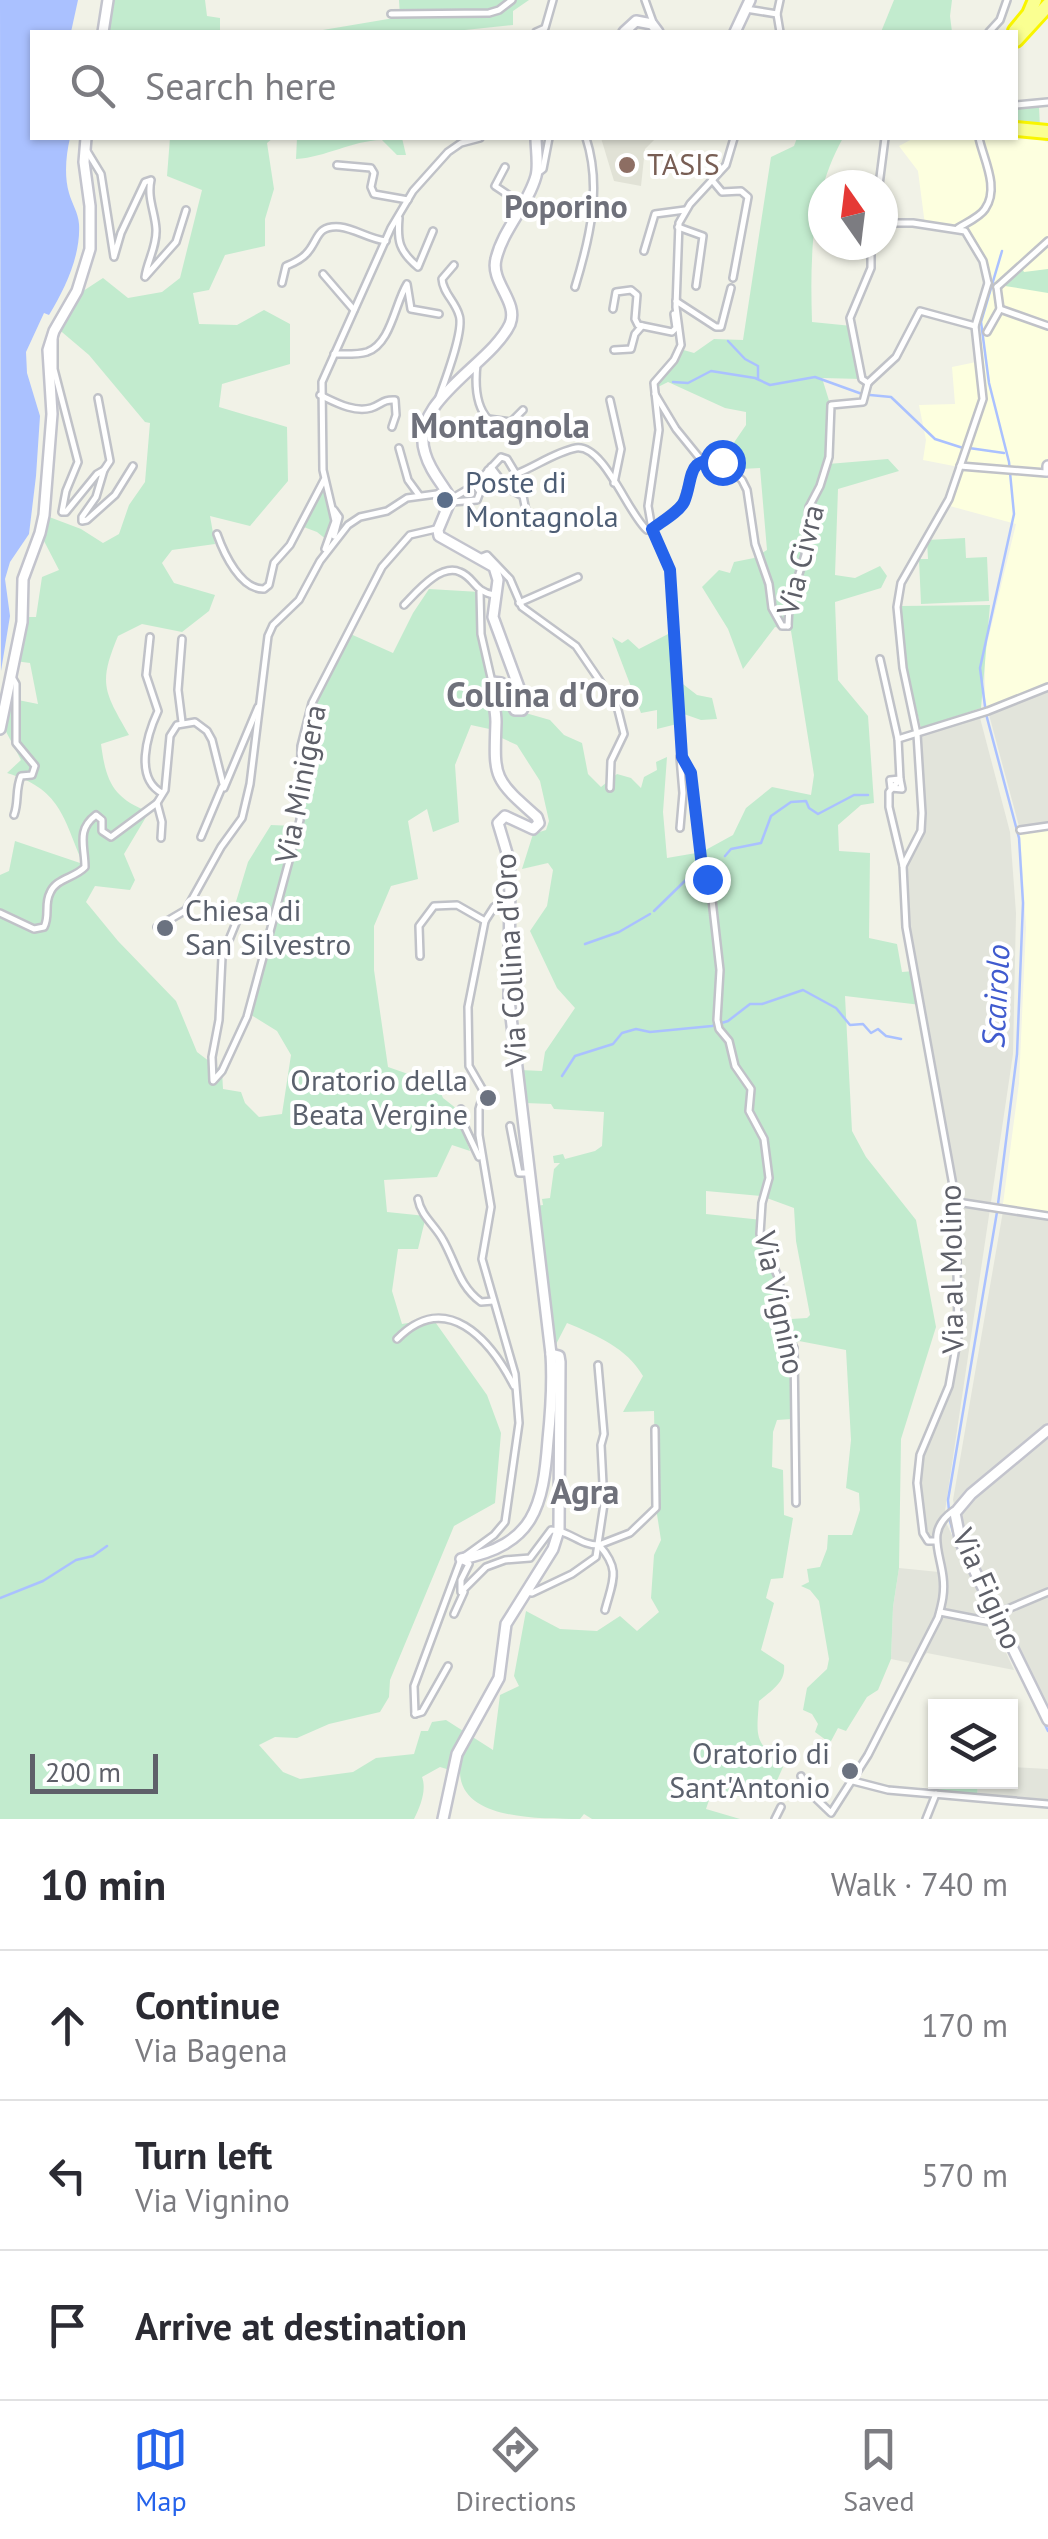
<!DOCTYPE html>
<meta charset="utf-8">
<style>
:root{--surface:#fff;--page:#f7f7f7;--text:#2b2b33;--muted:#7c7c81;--line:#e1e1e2;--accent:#2563eb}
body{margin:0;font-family:"PT Sans",sans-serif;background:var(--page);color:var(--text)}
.controls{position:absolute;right:30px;bottom:30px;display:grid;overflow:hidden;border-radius:0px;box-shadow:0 2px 8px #0004}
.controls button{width:90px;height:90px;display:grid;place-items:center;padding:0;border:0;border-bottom:2px solid var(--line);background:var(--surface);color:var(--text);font:50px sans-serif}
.compass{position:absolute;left:808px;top:170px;width:90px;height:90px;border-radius:50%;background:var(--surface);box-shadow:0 2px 8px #0004;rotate:346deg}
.scale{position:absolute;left:30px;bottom:25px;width:128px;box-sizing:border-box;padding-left:10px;border:5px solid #5e6069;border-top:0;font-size:28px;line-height:35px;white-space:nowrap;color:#5e6069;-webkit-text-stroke:8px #fff;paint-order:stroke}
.stop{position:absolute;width:30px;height:30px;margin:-22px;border:8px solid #2563eb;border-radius:50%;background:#fff}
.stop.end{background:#2563eb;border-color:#fff;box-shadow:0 2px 10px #0008}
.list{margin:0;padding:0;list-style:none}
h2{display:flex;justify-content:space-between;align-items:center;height:130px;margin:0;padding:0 40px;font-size:42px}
h2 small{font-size:32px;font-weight:400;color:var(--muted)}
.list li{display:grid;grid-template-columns:65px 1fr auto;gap:30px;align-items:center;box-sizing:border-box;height:150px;padding:0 40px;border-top:2px solid var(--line)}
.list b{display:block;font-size:38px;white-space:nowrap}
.list p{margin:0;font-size:32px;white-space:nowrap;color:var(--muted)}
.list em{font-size:32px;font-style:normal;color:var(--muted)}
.icon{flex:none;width:55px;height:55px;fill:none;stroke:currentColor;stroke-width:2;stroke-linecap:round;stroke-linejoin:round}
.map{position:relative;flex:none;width:1048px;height:1819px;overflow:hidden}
.search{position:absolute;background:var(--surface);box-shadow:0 2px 8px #0004;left:30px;right:30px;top:30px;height:110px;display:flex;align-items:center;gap:25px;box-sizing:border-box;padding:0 35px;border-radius:0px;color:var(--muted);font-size:38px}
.sheet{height:580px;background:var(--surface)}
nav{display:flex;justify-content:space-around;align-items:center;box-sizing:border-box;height:140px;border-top:2px solid var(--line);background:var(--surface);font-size:28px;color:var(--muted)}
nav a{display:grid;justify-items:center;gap:5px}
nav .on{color:var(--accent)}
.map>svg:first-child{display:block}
.commercial{fill:#fdffdf}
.industrial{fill:#e2e4db}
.education{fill:#e1e2d6}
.green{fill:#c2ebce;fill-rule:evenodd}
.water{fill:#aac1ff}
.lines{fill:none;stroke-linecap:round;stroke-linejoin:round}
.stream{stroke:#aac1ff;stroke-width:2.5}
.street-casing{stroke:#c0c2c8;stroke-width:10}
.secondary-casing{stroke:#c3c4cd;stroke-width:14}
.highway-casing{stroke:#f9f500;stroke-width:18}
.street{stroke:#fff;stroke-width:5}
.secondary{stroke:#fff;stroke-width:9}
.highway{stroke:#faff91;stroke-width:12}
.route{stroke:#2563eb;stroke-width:12}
.education-dot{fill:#8d6e63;stroke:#fff;stroke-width:4}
.service-dot{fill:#5c6f8a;stroke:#fff;stroke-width:4}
.worship-dot{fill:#6b7280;stroke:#fff;stroke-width:4}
.labels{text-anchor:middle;stroke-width:8;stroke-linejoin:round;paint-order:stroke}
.education-label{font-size:30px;fill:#785e54;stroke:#fff;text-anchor:start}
.service-label{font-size:30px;fill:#4e5e75;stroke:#fff;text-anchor:start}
.street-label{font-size:30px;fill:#5e6069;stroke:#fff}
.worship-label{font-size:30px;fill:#5b616d;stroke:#fff;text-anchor:end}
.neighbourhood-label{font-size:32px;font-weight:bold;fill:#6f717b;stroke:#fff}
.water-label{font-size:32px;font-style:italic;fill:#405bcf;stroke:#fff}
.quarter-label{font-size:35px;font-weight:bold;fill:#6f717b;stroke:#fff}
</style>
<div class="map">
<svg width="1048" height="1819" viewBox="0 0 1048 1819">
<rect width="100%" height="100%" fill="#f1f2e7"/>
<g class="commercial">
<path d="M1016 133 1035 136 1048 143V687L988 711 985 698V652L1016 524 946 505 959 467 923 460 926 440 919 405 955 404 952 367 981 361 975 326 988 283 983 261 965 231 925 225 918 171 899 146 914 138H1016Z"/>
<path d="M1048 826V1214L1003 1204 1019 1083 1026 928 1020 830Z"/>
</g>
<g class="industrial">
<path d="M1048 687V826L1020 830 988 711Z"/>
<path d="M979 714 1010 832 1016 913 1013 1054 944 1518 1014 1670 927 1653 915 1664 891 1659 893 1607 899 1568 939 1572 935 1541H928L923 1533 917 1494 920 1455 949 1386 958 1335 956 1202 910 947 903 866 921 831 917 734Z"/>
<path d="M1003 1211 1048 1219V1720L962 1541 953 1500Z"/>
<path d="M1011 1767 1048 1769V1804L977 1797 978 1782H1010Z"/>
</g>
<path class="education" d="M601 138H656L645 149 641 186 614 181Z"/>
<g class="green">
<path d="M108 0H205L207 16 220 18V32H103Z"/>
<path d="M399 0H529L513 11V25L446 32H311L400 17Z"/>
<path d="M894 0H952L950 16 952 32H881Z"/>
<path d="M1039 106 1040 128 1016 123V107Z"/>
<path d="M170 138H273L267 143 274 189 265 219V246L225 255 209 290 193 293 199 324 237 325 264 310 290 324V364L222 384 219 407 287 427 288 481 250 526 210 516 215 544 172 550 162 563 174 583 215 595 209 611 182 632 142 624 118 636C98 684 104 691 129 735L101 744C106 782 113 798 149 812L124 854 135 880 130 890 95 886 86 902 118 941 176 1001 197 1052 222 1071 223 1089 241 1092 245 1103 259 1117 282 1114 291 1055 277 1031 248 1013 273 916 235 905 248 862 271 825 295 826 300 820V758L312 703 346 632 393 653 413 613 429 589 480 592 478 603 490 679 497 680 515 710 550 720 564 735 582 743 588 774 601 787 617 774 631 778 641 788 644 777 657 770 656 762 667 757 663 812 667 858 702 852 733 835 746 808 772 787 811 795 814 775 791 631 775 627 743 669 728 629 702 587 719 570 730 573 734 562 754 558 767 550 760 468 741 469 733 444 746 425V412L725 408 668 382 654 389 653 386 680 349 694 353 714 339 743 340 771 157 794 146 797 138H843C811 195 810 256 812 322L852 326 862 379 822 378 831 407 828 464 888 459 899 471 838 489 835 575 855 578 880 566 887 576 881 588 835 602 838 680 868 716 874 803 861 805 838 825 839 851 870 853 869 938 897 944 902 972 914 971 921 1005 845 996 852 1131 866 1157 916 1220 936 1327 901 1439 899 1568 893 1607 891 1659 878 1690 867 1697 846 1731 838 1728 830 1743 815 1732 818 1724 812 1714 803 1710 807 1688 827 1669 829 1659 819 1601 810 1590 801 1586 809 1582 807 1569 820 1567 827 1549 828 1535H852L860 1510 859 1493 846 1488 851 1440 846 1350 799 1341 791 1348 792 1419 777 1420 773 1432 772 1467 783 1470 784 1515 793 1518 783 1578 771 1579 766 1598 774 1603 761 1650 784 1665C786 1682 772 1690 759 1701 756 1741 755 1739 783 1767L775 1785 757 1781 747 1798 712 1791 706 1809 740 1819H592L584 1814 580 1819C536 1819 462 1819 460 1773L440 1767 422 1777C427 1790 420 1807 414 1819H0V875L9 871 15 841 83 864C63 816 60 789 7 773L21 760 2 724 8 698 38 704 30 663 15 661 22 617H36L42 577 59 570 44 541 38 540 44 515 81 529 103 543 119 534 129 505 145 482 150 423 145 422 89 355 56 327 74 297 103 278 128 298 162 292 180 278 202 190 167 176ZM471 725 494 730 493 734 517 745 540 781 549 821 546 830 533 834 522 869 548 863 553 870 547 906 530 931 557 988 575 1008 545 1052 542 1071 520 1070 525 1103 551 1104 554 1109 604 1112 602 1146 595 1151 565 1159 563 1154 553 1156 554 1163H560L554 1169 550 1198 542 1199 543 1205 536 1206 551 1354 567 1323C596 1335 627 1348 643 1376L623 1412 654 1411 656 1508 661 1540 654 1555 651 1598 659 1612 637 1631 620 1616 597 1631 560 1629 526 1611 514 1676 519 1686 500 1695 493 1750 446 1720 432 1722 428 1731H421L414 1754 376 1758 353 1772 300 1779 283 1772 259 1745 275 1737 297 1738 329 1724 380 1712 389 1697 390 1680 454 1526 495 1503 501 1433 487 1395 433 1319 402 1324 392 1291 398 1249H418L426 1216 387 1212 384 1180 437 1177 452 1145 470 1151 462 1128 455 1120 457 1109 443 1098 437 1084 388 1067 374 970V926L391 886 418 879 408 821 427 809 433 832 459 822 455 765ZM706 1191 761 1196 794 1208 796 1241 810 1315 807 1318 775 1320V1304L784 1303C779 1277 759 1243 762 1220L706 1214Z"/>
<path d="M297 138H402L406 155H397L382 140C350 141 327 157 296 159Z"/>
<path d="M1022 268 1024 272 1048 269V293L1005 286Z"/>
<path d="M321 486 325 487 333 521 327 540 317 532 301 526Z"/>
<path d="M965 538 966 558 987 557 989 601 921 604 919 559H928L927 540Z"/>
<path d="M990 605 981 708 921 728 905 663 901 606Z"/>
<path d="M672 632 679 681 697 695 712 698 717 719 701 720 681 713V723L657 729V710L641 713 612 637 622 643 628 639 639 649Z"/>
<path d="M937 1782H978L977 1797 936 1794Z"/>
</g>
<path class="water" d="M0 0H78L71 32H32V138H70C66 155 64 176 69 193 72 204 78 212 79 224 81 255 65 289 49 315L44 313 26 352 27 373 40 416 36 476 29 534 10 562 5 579 10 616 1 671Z"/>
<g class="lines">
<g class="stream">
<path d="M728 341 745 359 758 366V378"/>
<path d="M673 382 688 383 711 371 755 378 770 385 815 377 862 394"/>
<path d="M870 395 891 397 935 439 963 448"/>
<path d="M969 448 1004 453"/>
<path d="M725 856 731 849 761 843 771 816 791 802 806 801 809 808 818 814 854 795H868"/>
<path d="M654 911 693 873"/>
<path d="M585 944 619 932 650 914"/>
<path d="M562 1076 575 1056 613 1044 622 1033 636 1029 650 1032 712 1026 728 1021 750 1004H762L803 990 836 1008 850 1025 863 1024 871 1033 878 1029 886 1036 901 1039"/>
<path d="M956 1543 950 1521 948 1500 997 1212 1017 1054 1023 903 1019 838 986 714 980 668 1014 514 1009 462 989 383 981 322 1002 251"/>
<path d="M966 1563 1048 1731"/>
<path d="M0 1598 43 1581 76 1560 93 1556 107 1546"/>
</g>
<g class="street-casing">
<g id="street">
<path d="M645 0 654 25"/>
<path d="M746 9 777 14 780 32"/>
<path d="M391 14 489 13 499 10 512 0"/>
<path d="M777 14 780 0"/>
<path d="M536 32 545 28 553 0"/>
<path d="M989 32 1000 20 1007 0"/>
<path d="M1016 105 1048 102"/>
<path d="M734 138 726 165 690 204 679 223 676 307 681 345 674 360 654 383 659 430 648 506 652 529 670 571 682 757 691 773 702 867 711 891 720 970 717 1020 719 1029 729 1041 735 1066 751 1089 749 1111 764 1139 769 1178 762 1203 760 1234 779 1279 783 1326 794 1348 796 1503"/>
<path d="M87 151 101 174 114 257 121 233 145 182 151 180C147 198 155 212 156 229 157 247 147 261 145 277L176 242 186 210"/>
<path d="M337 165 371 168 374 173 371 187 374 194 408 200"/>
<path d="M505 167 495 186 522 204"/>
<path d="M539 172 543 169 549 138"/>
<path d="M712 180 722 192 741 191 748 197 733 278"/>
<path d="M879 185 885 138"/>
<path d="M399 218C397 241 399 251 418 267L433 231"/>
<path d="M883 223H913L965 231 983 261 988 283"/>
<path d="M678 227 703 236 696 286"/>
<path d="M958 228C966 223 980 217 985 209 1000 188 983 158 979 138"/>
<path d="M644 251 655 214 685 210"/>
<path d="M323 274 354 310"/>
<path d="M282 283 286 266C293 263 301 260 306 254 319 241 315 225 340 227 356 229 369 239 386 241"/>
<path d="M575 287C590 238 602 187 586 138"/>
<path d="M997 287 1048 241"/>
<path d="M676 301 716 327H721L731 288"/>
<path d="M613 309 616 292 631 290 637 295 635 319 638 325 672 332 676 328 674 314"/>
<path d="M1000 309 1048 326"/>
<path d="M987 332 1000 309 997 287"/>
<path d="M54 337V369L78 462 66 491 62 512H66L97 474 104 470 96 497 82 517V521L87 520 115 495 133 466"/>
<path d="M614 350 631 349 635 334 642 326"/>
<path d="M334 354C344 354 357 355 367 352 391 344 395 303 407 284L411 309 439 314"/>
<path d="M477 364C475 382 475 405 488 419L511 422"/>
<path d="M869 382 896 357 920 311 975 326"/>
<path d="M868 383 862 379 850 318 871 268V245"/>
<path d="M655 394 676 429 702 461"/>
<path d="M320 395C335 402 354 413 371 408 381 405 383 399 395 400L396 415 392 427"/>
<path d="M98 398 110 461 104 470"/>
<path d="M438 400C444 383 465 330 459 315 455 301 443 293 442 279L454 265"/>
<path d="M610 400 621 449 614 483"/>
<path d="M511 422 523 410"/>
<path d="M399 448 408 480 419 495"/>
<path d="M702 461H722L742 480 747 490 755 544 769 584 772 608 782 626H788"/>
<path d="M960 466 1046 473"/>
<path d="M491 467 507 488 523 496 529 526"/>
<path d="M488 470 499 485"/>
<path d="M475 485 501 457 507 459 516 474C535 467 555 452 576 448 604 444 628 514 647 530L652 529"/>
<path d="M451 499 475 485 480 492 477 500 452 502"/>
<path d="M334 510 339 517 334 536"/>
<path d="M652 529 682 505 693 470 702 461"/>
<path d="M217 534C224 554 241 590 264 589L269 585 274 563 290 545 324 480"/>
<path d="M325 549 335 521 323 470 322 382 391 228 413 191 448 152 461 143 480 138"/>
<path d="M482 557 487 555 510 579 522 607 576 646 617 706 624 734 611 761 610 788"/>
<path d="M480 592 481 634 492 682"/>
<path d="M519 603 578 577"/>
<path d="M404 605C416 593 440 563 460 572 475 578 473 591 494 595"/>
<path d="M788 626 789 605 805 555 809 507 820 486 829 457 831 405 863 402 868 383"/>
<path d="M150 637 146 675 158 711C147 735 134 778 162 793"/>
<path d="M880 659 898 739 900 779 889 792V807L903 866"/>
<path d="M12 677 16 684V743L35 766 32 775 21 776C15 790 19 802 14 815"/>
<path d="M182 722 178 690 182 639"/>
<path d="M898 739 988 711 1048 687"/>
<path d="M680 757 683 793 680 828"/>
<path d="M900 779 902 789 891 788 890 780Z"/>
<path d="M157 803 165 790 170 736 177 725 195 722 207 731 212 740 224 788 258 707"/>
<path d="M1020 830 1048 826"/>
<path d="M201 837 222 787"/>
<path d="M0 913 34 929 44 927C50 916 44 904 50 893 56 878 75 878 85 867 85 846 76 830 96 815L102 820V831L111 837 157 803 162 822 161 838"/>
<path d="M240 913 222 957 219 1020 212 1057 213 1081 222 1071 247 1017 300 820 301 746 312 703 382 567 410 535 436 529"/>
<path d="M157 927 186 910 221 847 242 818 250 784 268 636 273 625 299 600 320 561 348 525 360 517 387 511 407 498 444 493"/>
<path d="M420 956 419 926 434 906 457 905 485 921"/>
<path d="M461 1109 462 1121 479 1157"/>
<path d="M510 1126 519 1173H530"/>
<path d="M418 1199C421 1216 435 1225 443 1240 456 1263 459 1286 481 1302L493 1301"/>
<path d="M957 1202 1048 1216"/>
<path d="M397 1339C446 1289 490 1339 514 1386"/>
<path d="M935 1541H928L923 1533 917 1483 920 1455 949 1386 958 1336 956 1202 906 927 903 866 921 831 922 813 917 734 903 668 897 607 901 583 949 499 983 399 975 326 988 283"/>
<path d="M599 1545 630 1533 656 1508 655 1429"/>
<path d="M599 1545C621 1570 613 1580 605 1610"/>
<path d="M463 1561 469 1564 461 1580V1592L486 1567 505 1560 530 1558 551 1530C569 1530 581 1546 599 1545"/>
<path d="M526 1592 532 1593 572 1574 596 1557 604 1504 601 1445 604 1434 598 1365"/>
<path d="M940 1612 991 1622"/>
<path d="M454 1614 464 1592"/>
<path d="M996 1614 1048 1592"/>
<path d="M415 1714 414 1686 461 1559 494 1535 505 1522 519 1423 515 1374 482 1259 491 1207 479 1135V1109L484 1092 469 1066 468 1007 485 921 494 907 507 899"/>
<path d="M415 1714 422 1712 448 1666"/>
<path d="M801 1776 807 1790 831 1813 868 1755 938 1618C942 1604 945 1592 943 1577 940 1551 926 1530 953 1511"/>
<path d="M853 1781 888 1790 1048 1804"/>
<path d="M775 1819 781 1807"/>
<path d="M926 1819 936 1794"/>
</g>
</g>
<g class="secondary-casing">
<g id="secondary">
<path d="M103 32 108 0"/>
<path d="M624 32 636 21 652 24 658 32"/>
<path d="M735 32 750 0"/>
<path d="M1048 466V471"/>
<path d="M0 729 22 622 23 579 40 533 44 515 52 414 48 350 54 331 77 291 90 249V206L84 162 86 138"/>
<path d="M1048 1430 971 1494 955 1513 961 1543 1048 1720"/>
<path d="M461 1559C535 1545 543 1506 548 1440 551 1411 553 1383 551 1354L509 1000 510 863 498 823 505 816 533 829 539 823 537 817C493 778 494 779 496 722 496 708 491 695 492 682L501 683 515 710H522L525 704 493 617 498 580 494 567 439 536 438 530 451 499C442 483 430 471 425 453 408 401 491 365 510 324 519 302 490 282 496 259 503 229 528 205 536 176 539 165 536 149 536 138"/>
<path d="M443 1819 457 1754 499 1678 506 1624 553 1549 559 1530 560 1362 559 1356 551 1354"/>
</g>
</g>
<g class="highway-casing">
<g id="highway">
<path d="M1015 31 1029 14 1035 0"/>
<path d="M1016 40 1048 5"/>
<path d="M1016 129 1048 132"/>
</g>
</g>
<use href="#street" class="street"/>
<use href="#secondary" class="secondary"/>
<use href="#highway" class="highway"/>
</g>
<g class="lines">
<path class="route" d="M707 879 702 867 691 773 682 757 670 570 652 529C661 522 679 512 684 502 694 479 685 455 722 462"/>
</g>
<circle class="education-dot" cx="627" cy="165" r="10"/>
<circle class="service-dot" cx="445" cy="500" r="10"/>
<g class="worship-dot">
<circle cx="165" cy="928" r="10"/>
<circle cx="488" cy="1098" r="10"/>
<circle cx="850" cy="1771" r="10"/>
</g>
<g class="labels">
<g class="education-label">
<text x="647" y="175">TASIS</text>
</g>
<g class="service-label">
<text x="465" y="493">Poste di<tspan x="465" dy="34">Montagnola</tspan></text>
</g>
<g class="street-label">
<text transform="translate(801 560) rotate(-76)" y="10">Via Civra</text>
<text transform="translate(301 784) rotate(-79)" y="10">Via Minigera</text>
<text transform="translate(511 960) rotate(-93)" y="10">Via Collina d'Oro</text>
<text transform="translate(952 1269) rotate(-91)" y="10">Via al Molino</text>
<text transform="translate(779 1303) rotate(78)" y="10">Via Vignino</text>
<text transform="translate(987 1589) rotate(66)" y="10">Via Figino</text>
</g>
<g class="worship-label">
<text x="185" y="921" text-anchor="start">Chiesa di<tspan x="185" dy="34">San Silvestro</tspan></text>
<text x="468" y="1091">Oratorio della<tspan x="468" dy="34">Beata Vergine</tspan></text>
<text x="830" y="1764">Oratorio di<tspan x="830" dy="34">Sant'Antonio</tspan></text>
</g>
<g class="neighbourhood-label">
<text x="566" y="218">Poporino</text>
</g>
<g class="water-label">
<text transform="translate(996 996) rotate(-87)" y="11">Scairolo</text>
</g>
<g class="quarter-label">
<text x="500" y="438">Montagnola</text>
<text x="543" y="707">Collina d'Oro</text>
<text x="585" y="1504">Agra</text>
</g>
</g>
</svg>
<div class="controls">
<button><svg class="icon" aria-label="layers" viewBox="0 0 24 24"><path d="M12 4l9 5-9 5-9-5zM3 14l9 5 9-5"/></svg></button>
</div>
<svg class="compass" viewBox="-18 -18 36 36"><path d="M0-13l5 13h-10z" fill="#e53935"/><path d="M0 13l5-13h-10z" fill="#7c7c81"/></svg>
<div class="scale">200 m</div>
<div class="stop" style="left:722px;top:462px"></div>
<div class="stop end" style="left:707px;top:879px"></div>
<div class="search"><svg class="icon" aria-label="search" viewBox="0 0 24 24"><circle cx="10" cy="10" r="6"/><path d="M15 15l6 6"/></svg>Search here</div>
</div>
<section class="sheet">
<h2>10 min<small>Walk · 740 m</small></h2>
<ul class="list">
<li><svg class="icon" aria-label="ahead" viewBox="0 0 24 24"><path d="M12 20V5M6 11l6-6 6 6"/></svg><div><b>Continue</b><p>Via Bagena</p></div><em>170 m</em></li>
<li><svg class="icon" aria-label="left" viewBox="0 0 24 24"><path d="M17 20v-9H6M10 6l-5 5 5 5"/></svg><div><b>Turn left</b><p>Via Vignino</p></div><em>570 m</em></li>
<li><svg class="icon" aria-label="arrive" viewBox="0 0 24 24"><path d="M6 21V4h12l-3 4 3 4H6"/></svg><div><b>Arrive at destination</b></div></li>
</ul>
</section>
<nav>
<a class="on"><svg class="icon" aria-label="map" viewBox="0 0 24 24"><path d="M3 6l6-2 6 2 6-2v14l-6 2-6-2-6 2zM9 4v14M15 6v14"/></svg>Map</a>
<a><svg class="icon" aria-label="directions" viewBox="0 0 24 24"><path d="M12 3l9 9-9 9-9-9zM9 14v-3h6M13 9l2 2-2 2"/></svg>Directions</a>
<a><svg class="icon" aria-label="saved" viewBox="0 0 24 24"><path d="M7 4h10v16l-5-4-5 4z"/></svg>Saved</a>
</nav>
